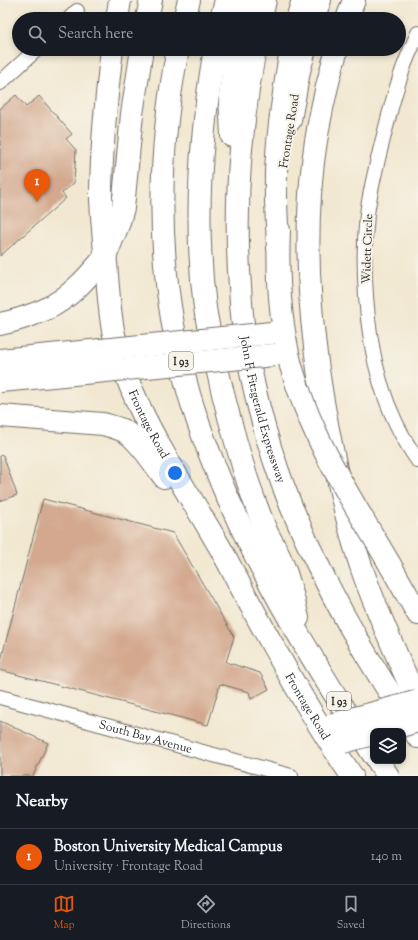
<!DOCTYPE html>
<meta charset="utf-8">
<style>
:root{--surface:#171b24;--page:#20242c;--text:#f1f3f6;--muted:#9ea1a6;--line:#363941;--accent:#ea580c}
body{margin:0;font-family:"Sorts Mill Goudy",serif;background:var(--page);color:var(--text)}
.controls{position:absolute;right:12px;bottom:12px;display:grid;overflow:hidden;border-radius:8px;box-shadow:0 2px 6px #0003}
.controls button{width:36px;height:36px;display:grid;place-items:center;padding:0;border:0;border-bottom:1px solid var(--line);background:var(--surface);color:var(--text);font:20px sans-serif}
.you{position:absolute;left:175px;top:473px;width:14px;height:14px;margin:-10px;border:3px solid #fff;border-radius:50%;background:#1a73e8;box-shadow:0 0 0 6px #1a73e833}
.badge{display:grid;place-items:center;width:26px;height:26px;border-radius:50%;background:var(--accent);color:#fff;font-size:13px;font-weight:700}
.pin{position:absolute;translate:-50% -33px;filter:drop-shadow(0 1px 2px #0008)}
.pin::after{content:'';position:absolute;top:21px;width:14px;height:12px;background:inherit;clip-path:polygon(0 0,100% 0,50% 100%)}
.list{margin:0;padding:0;list-style:none}
h2{display:flex;justify-content:space-between;align-items:center;height:52px;margin:0;padding:0 16px;font-size:17px}
h2 small{font-size:13px;font-weight:400;color:var(--muted)}
.list li{display:grid;grid-template-columns:26px 1fr auto;gap:12px;align-items:center;box-sizing:border-box;height:56px;padding:0 16px;border-top:1px solid var(--line)}
.list b{display:block;font-size:15px;white-space:nowrap}
.list p{margin:0;font-size:13px;white-space:nowrap;color:var(--muted)}
.list em{font-size:13px;font-style:normal;color:var(--muted)}
.icon{flex:none;width:22px;height:22px;fill:none;stroke:currentColor;stroke-width:2;stroke-linecap:round;stroke-linejoin:round}
.map{position:relative;flex:none;width:418px;height:776px;overflow:hidden}
.search{position:absolute;background:var(--surface);box-shadow:0 2px 6px #0003;left:12px;right:12px;top:12px;height:44px;display:flex;align-items:center;gap:10px;box-sizing:border-box;padding:0 14px;border-radius:22px;color:var(--muted);font-size:15px}
.sheet{height:108px;background:var(--surface)}
nav{display:flex;justify-content:space-around;align-items:center;box-sizing:border-box;height:56px;border-top:1px solid var(--line);background:var(--surface);font-size:11px;color:var(--muted)}
nav a{display:grid;justify-items:center;gap:2px}
nav .on{color:var(--accent)}
.map>svg:first-child{display:block}
.building{fill:#d3a88e}
.lines{fill:none;stroke-linecap:round;stroke-linejoin:round}
.street-casing{stroke:#716d65;stroke-width:16}
.primary-casing{stroke:#716d65;stroke-width:24}
.highway-casing{stroke:#716d65;stroke-width:24}
.street{stroke:#fff;stroke-width:14}
.primary{stroke:#fff;stroke-width:22}
.highway{stroke:#fff;stroke-width:22}
.primary-bridge-casing{stroke:#716d65;stroke-width:24;stroke-linecap:butt}
.primary-bridge{stroke:#fff;stroke-width:22}
.labels{text-anchor:middle;stroke-width:4;stroke-linejoin:round;paint-order:stroke}
.shield{fill:#f7f3e8;stroke:#686764;stroke-width:1}
.shield-label{font-size:11px;font-weight:bold;fill:#2b2b2b}
.street-label{font-size:12px;fill:#2b2b2b;stroke:#f7f3e8}
</style>
<div class="map">
<svg width="418" height="776" viewBox="0 0 418 776">
<rect width="100%" height="100%" fill="#f7f3e8"/>
<filter id="ink" filterUnits="userSpaceOnUse"><feTurbulence type="fractalNoise" baseFrequency=".025" numOctaves="2"/><feDisplacementMap in="SourceGraphic" scale="8" xChannelSelector="R" yChannelSelector="G"/><feConvolveMatrix kernelMatrix="1 2 1 2 8 2 1 2 1" color-interpolation-filters="sRGB"/></filter>
<filter id="wash" filterUnits="userSpaceOnUse"><feTurbulence type="fractalNoise" baseFrequency=".012" numOctaves="4" result="noise"/><feDisplacementMap in="SourceGraphic" scale="16" xChannelSelector="R" yChannelSelector="G"/><feGaussianBlur stdDeviation="0.9" result="paint"/><feColorMatrix in="noise" values="0 0 0 0 0 0 0 0 0 0 0 0 0 0 0 0 0 1.4 0 .05"/><feComposite in="paint" operator="in"/></filter>
<g filter="url(#wash)">
<rect width="100%" height="100%" fill="#f2e8d1"/>
<g id="blocks">
<g class="building">
<path d="M16 95 26 107 39 96 72 134 66 139 76 150 74 183 62 193 66 198 0 256V109Z"/>
<path d="M3 455 17 495 0 501V456Z"/>
<path d="M43 499 173 533 234 637 226 662 260 673 269 689 251 699 249 692 220 684 208 725 0 670V664Z"/>
<path d="M0 721 48 743 33 776H0Z"/>
</g>
</g>
</g>
<g filter="url(#ink)">
<use href="#blocks" fill-opacity="0" stroke="#716d65" stroke-width="1"/>
<g class="lines">
<g class="street-casing">
<g id="street">
<path d="M69 19 77 11"/>
<path d="M418 33C412 47 405 61 401 75 394 94 390 112 385 131 378 158 371 186 367 214 364 241 364 269 366 296 370 356 383 411 418 461"/>
<path d="M0 83 37 49"/>
<path id="s1" d="M0 697 291 776"/>
</g>
</g>
<g class="primary-casing">
<g id="primary">
<path d="M117 19 120 0"/>
<path d="M313 19 320 0"/>
<path id="s2" d="M112 49C106 99 101 149 101 199 102 220 104 242 106 263 108 285 109 308 113 330 117 350 124 371 132 390 156 448 193 499 223 553 232 569 240 586 249 602 281 662 314 721 352 776"/>
<path d="M290 120 299 71 305 49"/>
<path d="M279 230C277 275 280 322 291 366"/>
<path d="M0 324C15 321 30 316 44 310 69 299 88 277 105 257"/>
<path d="M0 416 103 424C110 426 118 428 124 431 139 439 154 464 164 477"/>
<path d="M389 563 418 614"/>
</g>
</g>
<g class="highway-casing">
<g id="highway">
<path d="M147 19 151 0"/>
<path d="M184 19 189 0"/>
<path d="M221 19 226 0"/>
<path d="M241 19 245 0"/>
<path d="M261 19 265 0"/>
<path d="M297 19 303 0"/>
<path d="M347 19 354 0"/>
<path d="M178 49C155 164 157 282 189 394 199 428 212 461 226 494 266 585 318 671 373 754"/>
<path d="M215 49C200 135 194 221 205 308 208 328 213 348 217 368 225 404 235 440 246 476 252 495 259 514 267 533 273 544 280 556 284 568 290 583 294 602 298 618"/>
<path id="s3" d="M255 49C240 127 234 207 240 286 241 308 243 330 247 351 256 404 271 456 291 506 311 553 334 600 360 644 378 675 398 706 418 737"/>
<path d="M337 49C323 97 313 146 310 195 304 282 315 369 333 454 341 495 350 536 364 575 380 619 399 661 418 703"/>
<path d="M232 136 230 96 236 49"/>
<path d="M278 248C277 218 274 187 277 156 279 120 285 85 291 49"/>
<path d="M105 257 118 225 123 208 132 114 142 49"/>
<path d="M378 761 388 776"/>
</g>
</g>
<use href="#street" class="street"/>
<use href="#primary" class="primary"/>
<use href="#highway" class="highway"/>
<g class="primary-bridge-casing">
<g id="primary-bridge">
<path d="M0 360 271 333"/>
<path d="M291 366C298 389 306 412 317 435 337 479 364 520 389 563"/>
<path d="M0 381 274 355"/>
<path d="M333 724 418 701"/>
<path d="M384 731 418 721"/>
<path d="M343 742 373 734"/>
</g>
</g>
<use href="#primary-bridge" class="primary-bridge"/>
</g>
</g>
<g class="labels">
<g class="shield">
<rect x="169" y="352" width="24" height="18" rx="3"/>
<rect x="327" y="692" width="24" height="18" rx="3"/>
</g>
<g class="shield-label">
<text x="181" y="365">I 93</text>
<text x="339" y="705">I 93</text>
</g>
<g class="street-label">
<text transform="translate(289 131) rotate(-81)" y="4">Frontage Road</text>
<text transform="translate(367 249) rotate(-88)" y="4">Widett Circle</text>
<text dy="4" stroke="none"><textPath href="#s3" startOffset="364">John F. Fitzgerald Expressway</textPath></text>
<text dy="4" stroke="none"><textPath href="#s2" startOffset="383">Frontage Road</textPath></text>
<text dy="4" stroke="none"><textPath href="#s2" startOffset="707">Frontage Road</textPath></text>
<text dy="4" stroke="none"><textPath href="#s1" startOffset="151">South Bay Avenue</textPath></text>
</g>
</g>
</svg>
<div class="controls">
<button><svg class="icon" aria-label="layers" viewBox="0 0 24 24"><path d="M12 4l9 5-9 5-9-5zM3 14l9 5 9-5"/></svg></button>
</div>
<div class="you"></div>
<div class="pin badge" style="left:37px;top:202px">1</div>
<div class="search"><svg class="icon" aria-label="search" viewBox="0 0 24 24"><circle cx="10" cy="10" r="6"/><path d="M15 15l6 6"/></svg>Search here</div>
</div>
<section class="sheet">
<h2>Nearby<small></small></h2>
<ul class="list">
<li><span class="badge">1</span><div><b>Boston University Medical Campus</b><p>University · Frontage Road</p></div><em>140 m</em></li>
</ul>
</section>
<nav>
<a class="on"><svg class="icon" aria-label="map" viewBox="0 0 24 24"><path d="M3 6l6-2 6 2 6-2v14l-6 2-6-2-6 2zM9 4v14M15 6v14"/></svg>Map</a>
<a><svg class="icon" aria-label="directions" viewBox="0 0 24 24"><path d="M12 3l9 9-9 9-9-9zM9 14v-3h6M13 9l2 2-2 2"/></svg>Directions</a>
<a><svg class="icon" aria-label="saved" viewBox="0 0 24 24"><path d="M7 4h10v16l-5-4-5 4z"/></svg>Saved</a>
</nav>
